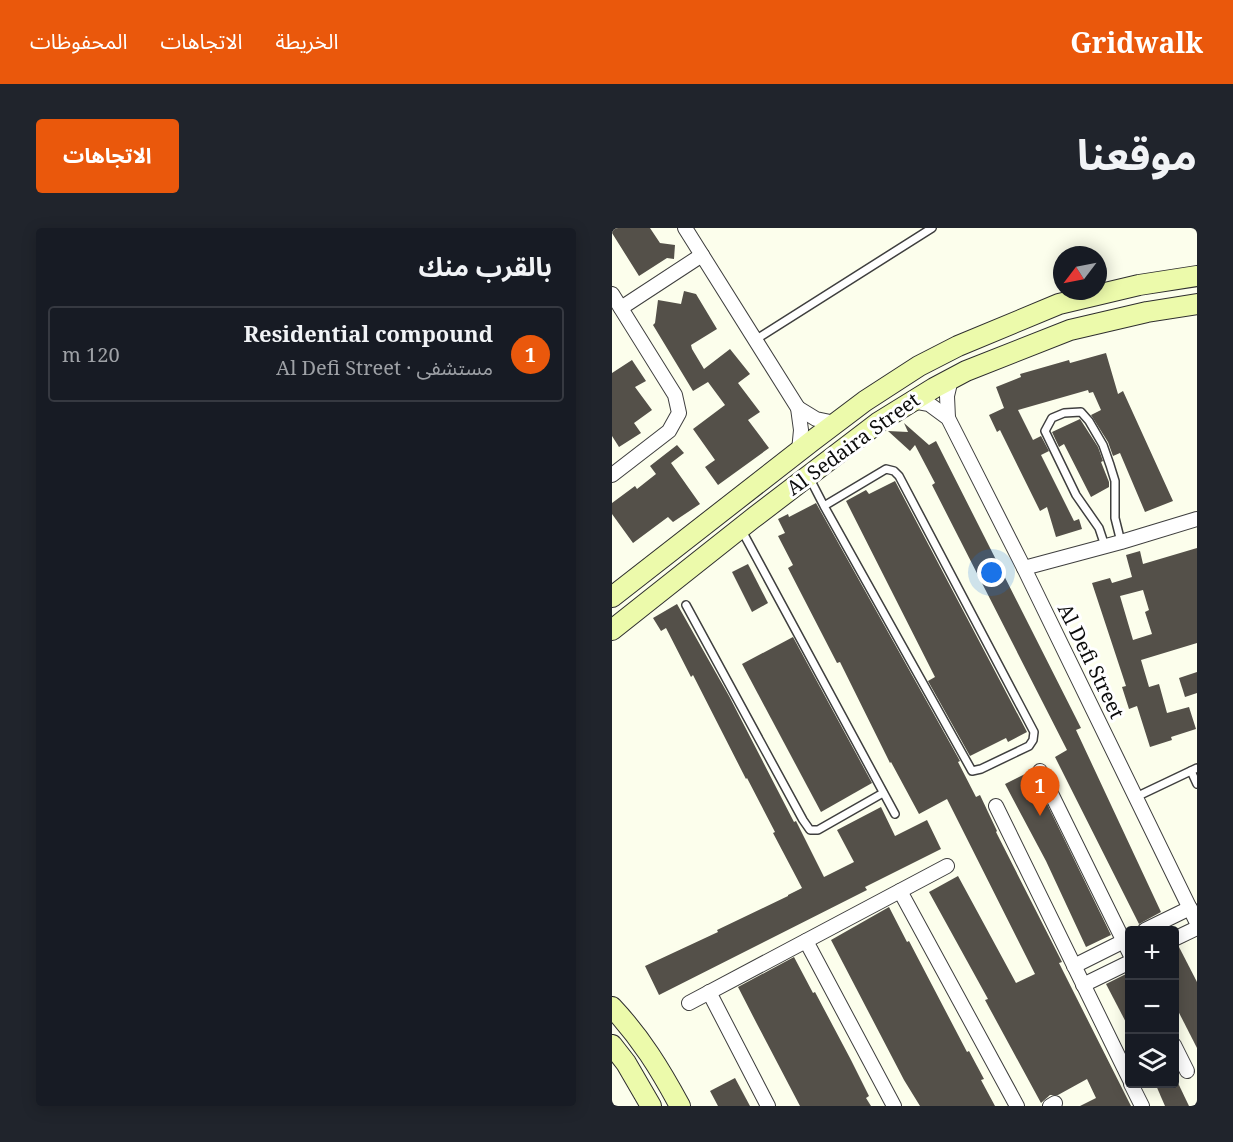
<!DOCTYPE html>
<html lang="ar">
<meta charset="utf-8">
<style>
:root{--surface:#171b24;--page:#20242c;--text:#f1f3f6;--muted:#9ea1a6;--line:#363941;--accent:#ea580c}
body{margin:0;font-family:"Noto Serif","Noto Sans Arabic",serif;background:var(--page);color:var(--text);direction:rtl}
.controls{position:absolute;right:18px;bottom:18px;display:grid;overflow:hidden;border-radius:6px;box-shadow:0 3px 15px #0003}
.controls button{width:54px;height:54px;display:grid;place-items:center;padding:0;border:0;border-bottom:2px solid var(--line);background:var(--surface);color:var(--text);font:30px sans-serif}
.compass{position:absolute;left:441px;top:18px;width:54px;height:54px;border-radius:50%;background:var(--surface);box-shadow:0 3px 15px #0003;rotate:238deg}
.you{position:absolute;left:380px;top:345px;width:21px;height:21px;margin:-15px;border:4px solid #fff;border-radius:50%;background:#1a73e8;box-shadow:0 0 0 9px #1a73e833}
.badge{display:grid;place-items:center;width:39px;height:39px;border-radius:50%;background:var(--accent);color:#fff;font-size:20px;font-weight:700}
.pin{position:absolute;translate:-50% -50px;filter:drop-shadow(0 2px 3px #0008)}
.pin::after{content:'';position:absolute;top:32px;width:21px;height:18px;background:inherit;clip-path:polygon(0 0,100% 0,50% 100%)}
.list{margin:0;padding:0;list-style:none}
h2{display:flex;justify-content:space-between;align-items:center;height:78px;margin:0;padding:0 24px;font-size:26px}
h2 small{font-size:20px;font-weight:400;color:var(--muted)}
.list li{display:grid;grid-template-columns:39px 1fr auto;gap:18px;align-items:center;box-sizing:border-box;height:96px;margin:0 12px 12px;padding:0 12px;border:2px solid var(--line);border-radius:6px}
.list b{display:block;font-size:22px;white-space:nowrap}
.list p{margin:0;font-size:20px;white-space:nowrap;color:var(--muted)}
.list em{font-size:20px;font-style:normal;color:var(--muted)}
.icon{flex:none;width:33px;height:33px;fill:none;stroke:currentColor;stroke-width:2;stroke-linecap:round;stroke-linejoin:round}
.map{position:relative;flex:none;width:585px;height:878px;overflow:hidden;direction:ltr;border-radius:6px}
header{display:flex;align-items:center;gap:36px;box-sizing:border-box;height:84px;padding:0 30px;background:var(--accent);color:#fff}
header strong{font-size:28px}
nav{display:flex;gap:33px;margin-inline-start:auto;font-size:21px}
.intro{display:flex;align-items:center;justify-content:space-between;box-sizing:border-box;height:144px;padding:0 36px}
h1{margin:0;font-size:42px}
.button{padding:15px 27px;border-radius:6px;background:var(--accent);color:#fff;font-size:21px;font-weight:700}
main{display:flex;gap:36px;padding:0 36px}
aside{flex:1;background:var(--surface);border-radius:6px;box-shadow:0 3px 15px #0003}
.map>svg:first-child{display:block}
.building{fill:#545049;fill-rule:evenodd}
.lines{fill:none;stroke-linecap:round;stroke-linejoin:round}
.lane-casing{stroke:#3f3f3f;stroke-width:10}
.street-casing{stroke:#3f3f3f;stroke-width:16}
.secondary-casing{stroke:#2e2e2e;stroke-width:22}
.lane{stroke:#fff;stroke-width:7}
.street{stroke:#fff;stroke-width:14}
.secondary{stroke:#ecfaab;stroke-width:20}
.labels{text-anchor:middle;stroke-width:6;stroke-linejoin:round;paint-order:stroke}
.street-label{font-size:20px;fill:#0c0c0c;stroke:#fff}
</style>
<header>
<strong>Gridwalk</strong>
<nav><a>الخريطة</a><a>الاتجاهات</a><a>المحفوظات</a></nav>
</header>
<div class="intro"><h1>موقعنا</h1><a class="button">الاتجاهات</a></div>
<main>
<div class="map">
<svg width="585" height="878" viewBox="0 0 585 878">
<rect width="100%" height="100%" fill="#fcfeec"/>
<g class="building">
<path d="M0 0H38L48 15 63 17 62 31 55 30 27 48 0 5Z"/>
<path d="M72 63 84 66 105 101 79 117 80 121 92 141 118 121 138 146 126 155 148 184 136 192 157 220 106 257 93 239 103 232 81 201 113 177 96 154 81 163 41 97 43 95 46 72 69 76Z"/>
<path d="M494 125 506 166 511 163 561 273 533 284 508 225 501 228 496 214 479 187 489 182 481 164 477 165 476 162 406 182 421 212 429 208 437 223 429 227 462 293 467 291 470 301 444 309 435 279 428 283 388 202 385 204 377 187 392 180 384 159 409 149 408 146 457 132 458 135Z"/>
<path d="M20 132 34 153 23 159 40 182 22 195 29 205 7 219 0 208V145Z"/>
<path d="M468 191 486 219 491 233 489 234 497 254V259L479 269 452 216 447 219 440 204Z"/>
<path d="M292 195 317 217 324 213 469 500 464 502 549 684 527 696 443 529 455 522 320 257 323 255 303 217 298 223 276 203 296 204Z"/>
<path d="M65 217 72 225 59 235 88 276 61 294 56 289 21 315 0 286V275L23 258 25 261 44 246 38 238Z"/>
<path d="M283 253 415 504 396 514 394 510 358 528 316 453 323 449 234 273 254 262 257 266Z"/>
<path d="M204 275 348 533 346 534 364 569 368 567 385 603 384 604 450 734 447 735 519 878H468L484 870 475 851 446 867H438L429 875 373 772 376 771 317 664 346 648 404 755 423 746 335 571 307 586 279 534 278 535 228 434 225 435 176 340 181 337 166 308 173 305 166 291 176 286 177 289Z"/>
<path d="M585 320V415L529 432 537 459 547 456 555 485 577 479 584 501 559 509 560 512 538 519 525 478 517 481 510 459 514 458 480 355 498 350 500 355 520 349 514 327 528 323 531 336ZM531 362 537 382 533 384 540 406 521 412 508 368Z"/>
<path d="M136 336 156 375 140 384 120 344Z"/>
<path d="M65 376 117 468 182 594 184 593 212 649 242 634 225 602 269 579 283 608 315 592 329 621 253 659 255 662 47 767 33 738 106 704 105 702 176 668V667L190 660 161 605 163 604 135 550 134 551 81 447 79 449 54 400 49 403 41 390Z"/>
<path d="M181 409 260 555 209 584 130 436Z"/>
<path d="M585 444V465L573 469 567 450Z"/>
<path d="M419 543 499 707 474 719 434 633 393 556Z"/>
<path d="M277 679 295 714 297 713 355 824 357 823 372 851 369 852 383 878H308L292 852 219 712Z"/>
<path d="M567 719 585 754V820L562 775V720Z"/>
<path d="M182 729 201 765 203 764 239 832 257 868 254 870 259 878H188L145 796 126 759Z"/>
<path d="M518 744V802L494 756Z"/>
<path d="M123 850 138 878H106L98 863Z"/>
<path d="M543 855H566L577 878H553Z"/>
</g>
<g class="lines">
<g class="lane-casing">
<g id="lane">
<path d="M143 112 320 0"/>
<path d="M197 249 212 278 360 543 369 541 417 518 421 512 422 504 287 248 282 243 274 241 212 278"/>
<path d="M129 301 283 586"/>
<path d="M493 318 487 300 464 267 433 203 440 190 452 185 469 184 477 193 491 217 498 237 503 253V290L509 314"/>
<path d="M74 377 191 592 198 602H206L271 565"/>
<path d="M579 543 585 556"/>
<path d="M524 569 585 540"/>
</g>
</g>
<g class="street-casing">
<g id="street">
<path d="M73 0 186 180 189 202 187 223"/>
<path d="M0 66 63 167 67 185 57 203 0 247"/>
<path d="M9 80 90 27"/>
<path d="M300 173 317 176 336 190 412 340 585 695"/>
<path d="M186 180 204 191 223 195"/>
<path d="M336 190 335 168 339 151"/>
<path d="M412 340 509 314 585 291"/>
<path d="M428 543 518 726"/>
<path d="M384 578 518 852"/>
<path d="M288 663 405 878"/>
<path d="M533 702 578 680"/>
<path d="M562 711 585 700"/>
<path d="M194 713 282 878"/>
<path d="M462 738 518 710"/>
<path d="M471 757 518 734"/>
<path d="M97 764 156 878"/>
<path d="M77 775 335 638"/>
<path d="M562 817 575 843"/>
<path d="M519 856 530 878"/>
<path d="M438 878 443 875"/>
</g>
</g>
<g class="secondary-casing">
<g id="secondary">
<path d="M0 369 200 213 253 173 307 138 346 118 447 76 527 57 585 48"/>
<path d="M0 402 140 291 267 194 322 160 354 143 458 102 535 84 585 76"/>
<path d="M0 779C29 810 48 841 68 878"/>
<path d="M0 817 14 835 39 878"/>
</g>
</g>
<use href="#lane" class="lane"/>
<use href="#street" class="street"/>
<use href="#secondary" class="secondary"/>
</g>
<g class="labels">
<g class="street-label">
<text transform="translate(241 216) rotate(-36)" y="7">Al Sedaira Street</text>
<text transform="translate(479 433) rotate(64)" y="7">Al Defi Street</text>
</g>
</g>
</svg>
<div class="controls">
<button>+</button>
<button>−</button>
<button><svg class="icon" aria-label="layers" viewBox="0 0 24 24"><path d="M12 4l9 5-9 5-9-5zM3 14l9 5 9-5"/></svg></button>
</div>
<svg class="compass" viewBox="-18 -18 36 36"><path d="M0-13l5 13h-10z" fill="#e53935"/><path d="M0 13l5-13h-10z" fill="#9ea1a6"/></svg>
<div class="you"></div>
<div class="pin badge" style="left:428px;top:588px">1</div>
</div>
<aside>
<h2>بالقرب منك<small></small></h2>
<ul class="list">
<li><span class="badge">1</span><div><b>Residential compound</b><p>مستشفى · Al Defi Street</p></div><em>120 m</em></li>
</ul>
</aside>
</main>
